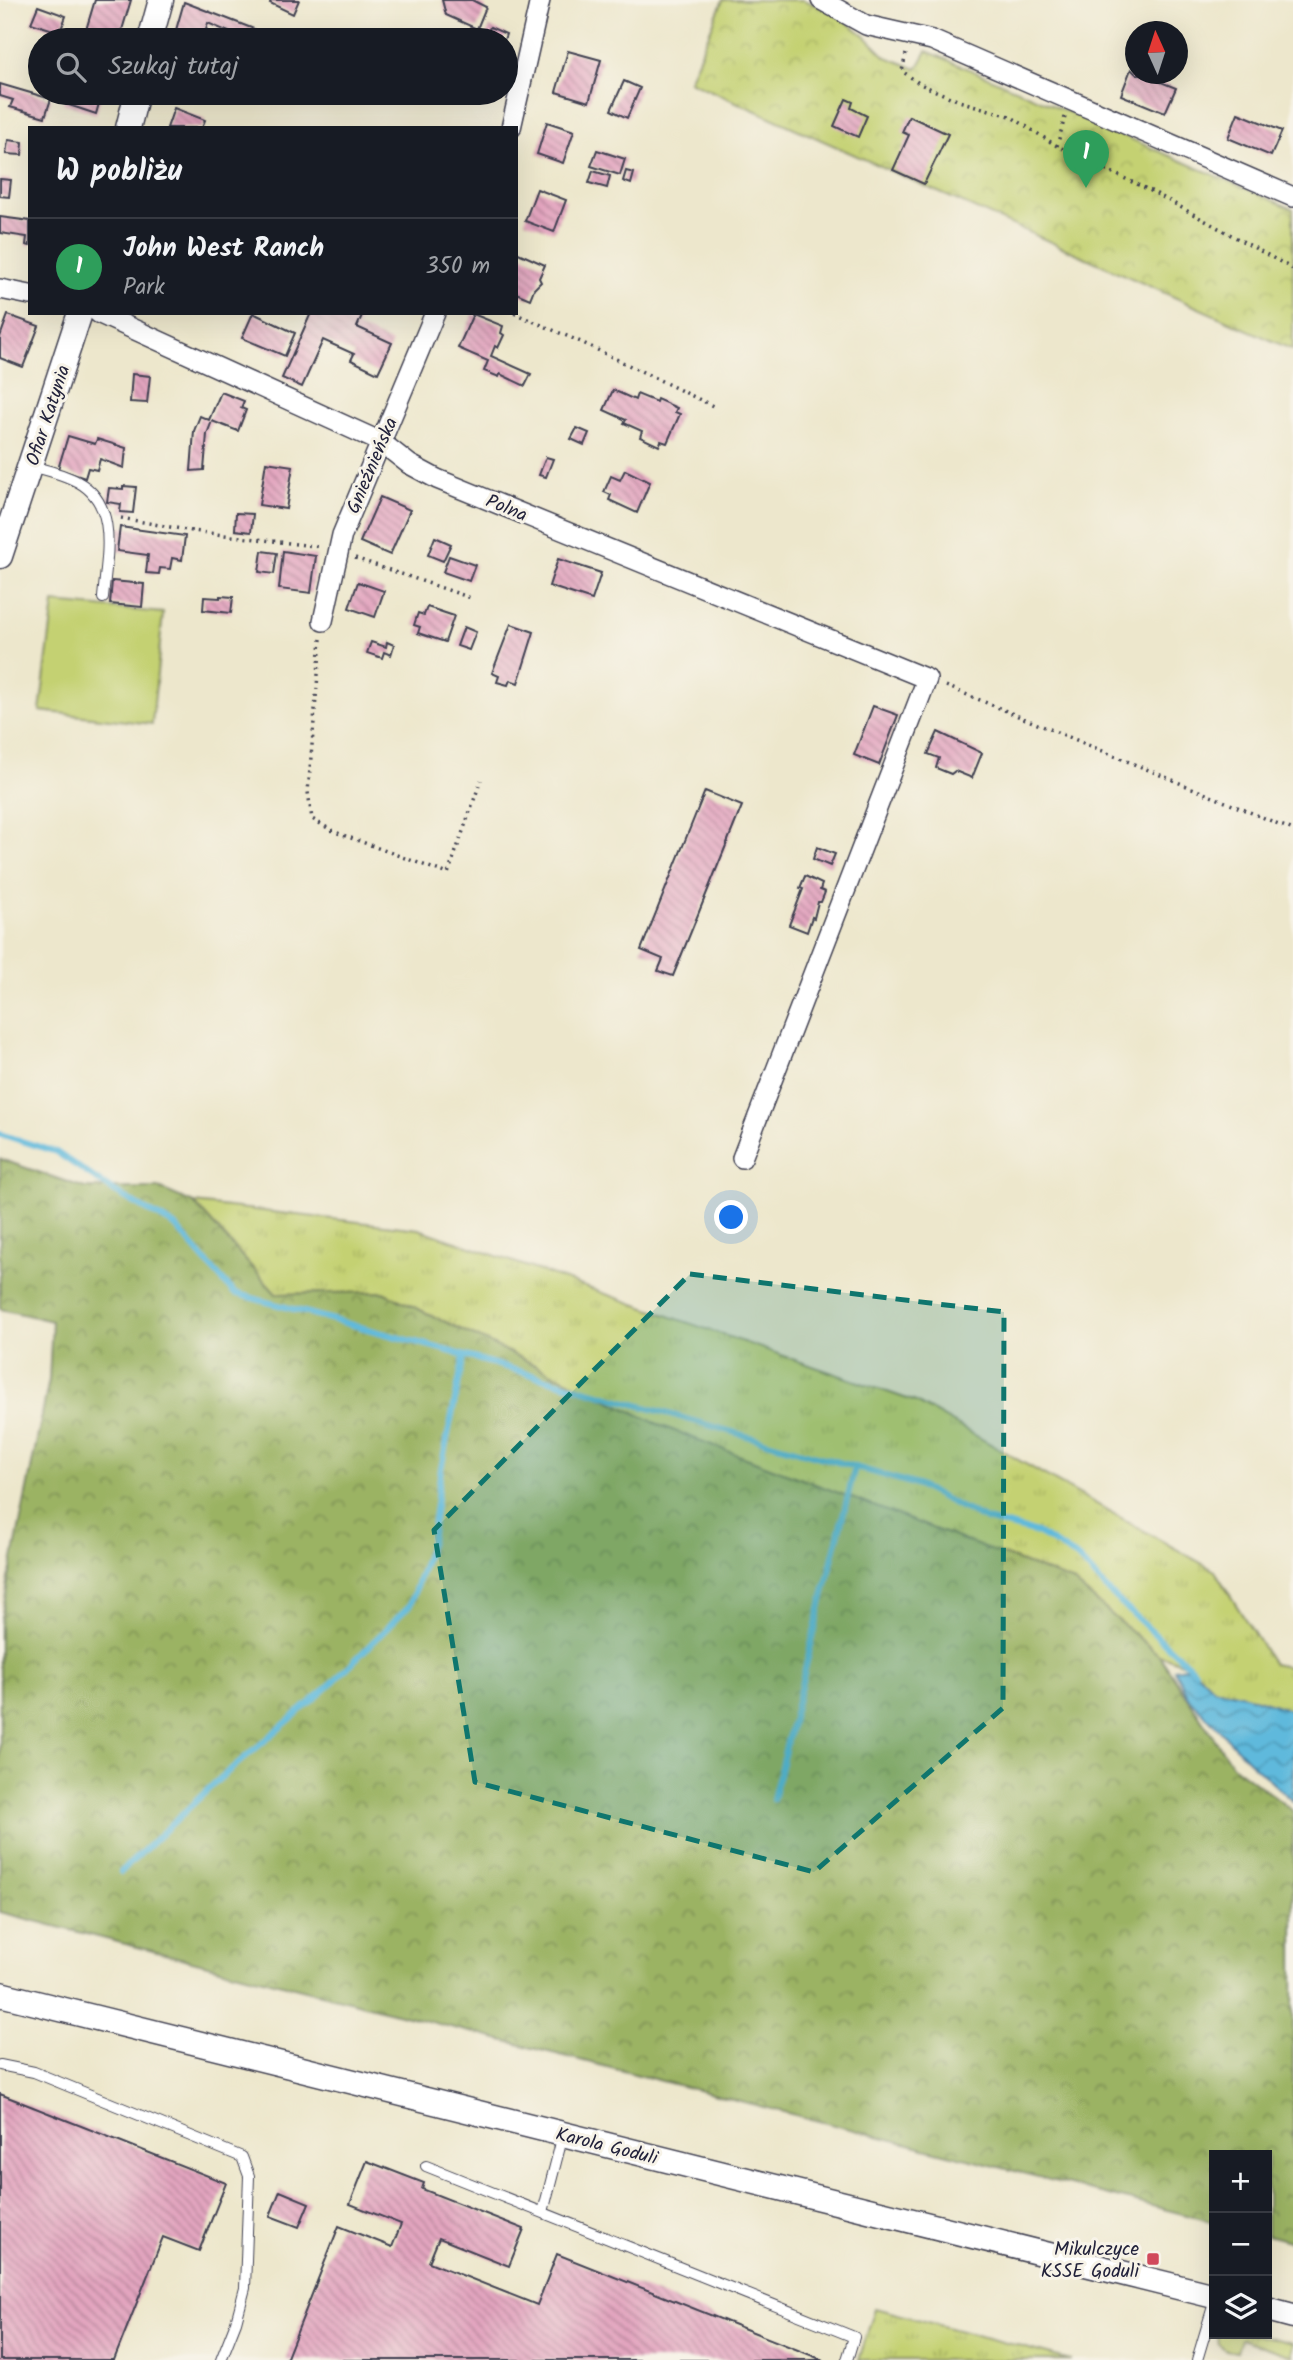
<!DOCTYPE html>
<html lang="pl">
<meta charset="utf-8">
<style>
:root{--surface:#171b24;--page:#242831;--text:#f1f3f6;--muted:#9ea1a6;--line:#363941;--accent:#d1495b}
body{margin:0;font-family:Kalam,sans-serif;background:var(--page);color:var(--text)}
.controls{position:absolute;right:21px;bottom:21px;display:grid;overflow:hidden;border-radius:0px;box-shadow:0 7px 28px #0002}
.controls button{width:63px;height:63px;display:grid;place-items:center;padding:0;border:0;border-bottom:2px solid var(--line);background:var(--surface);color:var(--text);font:35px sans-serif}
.compass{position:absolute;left:1125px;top:21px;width:63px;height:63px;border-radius:50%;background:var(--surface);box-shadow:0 7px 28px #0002;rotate:357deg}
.you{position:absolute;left:732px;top:1218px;width:24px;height:24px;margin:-18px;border:5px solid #fff;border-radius:50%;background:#1a73e8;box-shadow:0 0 0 10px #1a73e833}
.badge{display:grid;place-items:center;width:46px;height:46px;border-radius:50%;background:var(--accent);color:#fff;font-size:23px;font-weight:700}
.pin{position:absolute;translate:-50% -58px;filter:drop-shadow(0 2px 4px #0008)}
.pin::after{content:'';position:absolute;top:37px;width:24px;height:21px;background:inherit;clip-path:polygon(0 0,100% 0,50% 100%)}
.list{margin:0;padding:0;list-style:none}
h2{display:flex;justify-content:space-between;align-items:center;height:91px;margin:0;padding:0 28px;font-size:30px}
h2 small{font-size:23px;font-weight:400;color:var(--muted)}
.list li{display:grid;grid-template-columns:46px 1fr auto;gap:21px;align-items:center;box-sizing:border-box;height:98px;padding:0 28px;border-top:2px solid var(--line)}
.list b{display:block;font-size:26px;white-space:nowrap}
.list p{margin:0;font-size:23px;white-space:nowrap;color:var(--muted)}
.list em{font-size:23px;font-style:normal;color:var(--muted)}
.icon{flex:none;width:38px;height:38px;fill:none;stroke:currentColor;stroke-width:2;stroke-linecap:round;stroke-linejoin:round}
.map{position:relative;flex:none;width:1293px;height:2360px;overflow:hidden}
.search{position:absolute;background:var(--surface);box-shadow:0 7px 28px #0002;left:28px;top:28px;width:490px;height:77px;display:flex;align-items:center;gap:18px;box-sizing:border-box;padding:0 24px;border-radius:38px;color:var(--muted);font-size:26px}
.panel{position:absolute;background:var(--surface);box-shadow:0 7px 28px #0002;left:28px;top:126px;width:490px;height:189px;border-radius:0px}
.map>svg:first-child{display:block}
.grass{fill:url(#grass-tufts);stroke:#737a56;stroke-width:2}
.forest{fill:url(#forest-crowns);stroke:#5e6a50;stroke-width:2}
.park{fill:url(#park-crowns);stroke:#737a56;stroke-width:2}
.garden{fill:#c4d172;stroke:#737a56;stroke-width:2}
.water{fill:url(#water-waves);stroke:#406e8c;stroke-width:2}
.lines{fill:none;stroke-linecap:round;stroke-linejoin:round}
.stream{stroke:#5eb9dc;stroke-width:6}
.building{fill:url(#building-back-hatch)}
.service-casing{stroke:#404051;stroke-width:12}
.minor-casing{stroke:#404051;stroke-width:22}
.tertiary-casing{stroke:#404051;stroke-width:27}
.path{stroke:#404051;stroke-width:3.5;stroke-dasharray:2 5;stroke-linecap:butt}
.service{stroke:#fff;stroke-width:10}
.minor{stroke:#fff;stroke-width:19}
.tertiary{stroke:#fff;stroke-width:24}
.marked{fill:#0f766e;fill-opacity:0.2;stroke:#0f766e;stroke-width:5;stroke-dasharray:14 9;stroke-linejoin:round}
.poi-dot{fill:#d1495b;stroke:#f7f3e8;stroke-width:2.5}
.labels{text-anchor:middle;stroke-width:6;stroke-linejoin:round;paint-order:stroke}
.street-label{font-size:19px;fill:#22223b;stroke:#f7f3e8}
.poi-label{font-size:19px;fill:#22223b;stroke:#f7f3e8;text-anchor:end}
</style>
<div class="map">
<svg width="1293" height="2360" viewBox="0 0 1293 2360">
<defs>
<pattern id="grass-tufts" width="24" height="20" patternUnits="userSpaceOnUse" patternTransform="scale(1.75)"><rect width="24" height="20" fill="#c4d172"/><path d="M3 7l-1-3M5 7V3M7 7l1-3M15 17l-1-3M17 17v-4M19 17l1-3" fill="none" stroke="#a8b364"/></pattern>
<pattern id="forest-crowns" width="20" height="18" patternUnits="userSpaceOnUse" patternTransform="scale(1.75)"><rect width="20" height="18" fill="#9bb364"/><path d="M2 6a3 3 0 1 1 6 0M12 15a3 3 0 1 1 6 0" fill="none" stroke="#7e9154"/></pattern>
<pattern id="park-crowns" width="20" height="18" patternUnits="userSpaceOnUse" patternTransform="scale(1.75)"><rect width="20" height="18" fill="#c4d172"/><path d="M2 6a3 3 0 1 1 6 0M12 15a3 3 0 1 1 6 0" fill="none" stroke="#a8b364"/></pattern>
<pattern id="water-waves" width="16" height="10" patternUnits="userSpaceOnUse" patternTransform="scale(1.75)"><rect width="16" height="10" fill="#5eb9dc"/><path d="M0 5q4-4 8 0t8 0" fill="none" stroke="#4d96b4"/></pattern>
<pattern id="building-back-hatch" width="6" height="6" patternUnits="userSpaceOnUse" patternTransform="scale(1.75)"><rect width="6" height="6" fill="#e3a5bf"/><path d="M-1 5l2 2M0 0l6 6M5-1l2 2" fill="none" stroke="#b8869c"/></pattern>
</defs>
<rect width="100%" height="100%" fill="#f7f3e8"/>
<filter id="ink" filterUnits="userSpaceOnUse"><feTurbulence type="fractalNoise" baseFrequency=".0143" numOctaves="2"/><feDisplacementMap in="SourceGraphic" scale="14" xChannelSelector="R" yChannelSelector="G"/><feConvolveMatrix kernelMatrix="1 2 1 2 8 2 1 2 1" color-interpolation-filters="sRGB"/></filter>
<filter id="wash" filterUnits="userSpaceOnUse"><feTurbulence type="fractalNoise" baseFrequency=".00686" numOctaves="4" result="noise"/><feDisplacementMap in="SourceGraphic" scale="28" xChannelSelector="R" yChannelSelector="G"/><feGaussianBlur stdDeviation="1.57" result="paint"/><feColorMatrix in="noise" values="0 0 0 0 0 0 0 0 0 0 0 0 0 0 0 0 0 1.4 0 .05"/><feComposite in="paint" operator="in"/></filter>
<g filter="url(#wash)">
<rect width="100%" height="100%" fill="#ede7cc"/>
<g class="grass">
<path d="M194 1203 419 1229 916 1402 1215 1571 1273 1664 1293 1668V1711L1245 1695 1213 1688 1191 1666 1159 1655 1072 1581 664 1427 383 1292 276 1294Z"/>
<path d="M875 2308 1055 2356 1071 2360H859Z"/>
<path d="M1217 2334H1256L1293 2343V2356L1241 2339 1237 2352 1226 2350 1218 2344Z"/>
</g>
<path class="forest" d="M0 1159 85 1188H159L194 1203 276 1294 383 1292 664 1427 1072 1581 1159 1655 1232 1765 1293 1811V2242L1267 2235V2155H1214V2222L0 1912V1623L49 1380 52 1321 0 1309Z"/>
<path class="park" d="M723 0H803L830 10 864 35 886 57 917 69 927 51 1293 209V350L689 81Z"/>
<path class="garden" d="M54 603 163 613 152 724 40 711Z"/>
<path class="water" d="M1191 1666 1213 1688 1245 1695 1293 1711V1802L1248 1760 1188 1697 1174 1669Z"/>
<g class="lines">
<g class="stream">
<path d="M0 1134 56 1152 115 1192 175 1226 234 1293 438 1348 855 1467 917 1485 986 1520 1037 1533 1077 1557 1113 1596 1195 1671"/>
<path d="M773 1799 855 1467"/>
<path d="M121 1872 217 1781 326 1689 410 1605 431 1541 441 1469 464 1356"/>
</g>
</g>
<g id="blocks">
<g class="building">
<path d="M95 0H131L119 40H83Z"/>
<path d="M271 0H299L293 14 270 3Z"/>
<path d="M442 0H472L486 7 477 29 446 15Z"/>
<path d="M184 2 272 36 270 40H230L227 39 229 32 208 23 204 37 176 30Z"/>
<path d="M38 6 66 16 60 32 31 23Z"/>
<path d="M490 27 506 34 504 40H484Z"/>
<path d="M568 51 601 60 589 102 556 92Z"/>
<path d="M1131 69 1136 74H1141L1176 88 1165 113 1121 95Z"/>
<path d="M624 81 640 88 627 118 611 110Z"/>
<path d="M0 84 51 99 45 117 10 107 13 100 0 96Z"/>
<path d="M66 93H102L96 114 63 103Z"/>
<path d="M846 99 853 102 851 108 867 116 858 137 834 126Z"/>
<path d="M174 108 205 120 202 128H167Z"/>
<path d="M1238 113 1282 131 1271 156 1228 138Z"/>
<path d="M909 116 948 134 924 184 893 170 909 135 902 132Z"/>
<path d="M547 122 574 131 563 163 537 154Z"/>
<path d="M8 140 23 142 22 155 6 154Z"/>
<path d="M597 150 625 159 620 175 591 166Z"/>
<path d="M593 171 610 176 607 188 589 183Z"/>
<path d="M626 171 634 173 631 184 623 181Z"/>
<path d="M0 179 11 180 9 197 0 196Z"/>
<path d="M537 189 566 200 554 232 525 221Z"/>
<path d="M0 217 30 221V246L26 245 27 237 0 233Z"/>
<path d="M516 252 545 265 539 278 541 282 534 289 530 299 516 293Z"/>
<path d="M253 313 295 333 285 356 242 338Z"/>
<path d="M311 313H363L357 327 392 343 378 373 351 360 354 354 323 340 302 387 282 378Z"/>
<path d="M473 314 503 326 501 333 504 335 498 348 495 346 491 356 531 374 525 386 500 374 499 377 484 371 488 361 458 348Z"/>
<path d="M8 315 39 326 23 367 0 358V337Z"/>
<path d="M132 374 150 376 147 403 130 402Z"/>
<path d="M613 390 635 400 637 394 656 402 657 399 677 408 675 412 680 414 667 443 661 441 659 446 640 437 642 431 624 423 626 420 604 410Z"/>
<path d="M221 392 244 401 241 408 246 410 238 431 212 421 207 434 204 470 191 471 194 431 200 416 209 420Z"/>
<path d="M577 428 589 433 584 445 571 439Z"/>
<path d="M68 436 95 444 97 439 126 448 124 468 100 459 97 470 88 468 85 478 58 469Z"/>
<path d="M546 457 553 459 546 477 539 475Z"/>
<path d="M266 462 293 466 286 509 259 505Z"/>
<path d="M625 470 650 482 637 513 609 500 611 495 604 492 611 476 620 480Z"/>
<path d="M123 486 136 487 133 513 120 512 121 504 107 502 109 488 123 489Z"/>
<path d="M380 497 410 510 390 555 360 542Z"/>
<path d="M236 513 253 514 251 532 235 530Z"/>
<path d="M120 527 185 536 182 560 172 558 170 569 160 568 159 574 146 573 148 555 117 551Z"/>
<path d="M435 537 451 544 443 561 428 555Z"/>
<path d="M262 551 277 553 274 574 259 572Z"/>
<path d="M283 551 316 556 311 593 279 589Z"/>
<path d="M449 556 475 565 469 581 443 572Z"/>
<path d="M558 559 601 573 592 600 549 586Z"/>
<path d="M112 581 144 584 142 607 110 604Z"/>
<path d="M358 582 384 591 375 617 349 608Z"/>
<path d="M220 596 233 597 231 613 203 610 204 597 220 598Z"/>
<path d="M427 607 454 616 445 642 418 633 420 627 414 625 418 613 424 615Z"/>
<path d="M511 624 534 632 518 683 510 680 508 685 497 682 499 676 492 673Z"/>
<path d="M464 627 476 632 469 650 457 646Z"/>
<path d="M371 642 386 647 387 642 394 645 391 655 384 652 382 658 367 653Z"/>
<path d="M873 706 898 715 879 765 854 755Z"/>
<path d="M938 732 982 753 972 778 955 771 951 774 936 768 939 758 928 754Z"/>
<path d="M705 791 742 806 673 976 658 971 663 959 641 950Z"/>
<path d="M817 847 835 854 830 866 813 859Z"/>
<path d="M805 876 822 884 820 890 825 892 821 902H818L814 918 812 917 807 932 789 925 803 889 800 888Z"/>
<path d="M0 2094 226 2183 199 2251 163 2237 114 2360H0Z"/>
<path d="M367 2161 424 2183 422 2189 524 2229 509 2266 439 2238 429 2262 537 2305 557 2254 823 2360H286L339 2226 392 2247 401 2224 350 2204Z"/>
<path d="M280 2191 309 2203 299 2227 270 2216Z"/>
</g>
</g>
</g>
<g filter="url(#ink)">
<use href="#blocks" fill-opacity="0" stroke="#404051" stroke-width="2"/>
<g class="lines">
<g class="service-casing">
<g id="service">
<path d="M31 466C46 470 64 474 78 482 120 505 106 559 103 598"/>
<path d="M0 2065 34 2072 242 2157 249 2176 245 2288 236 2322 221 2360"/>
<path d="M426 2166 854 2337 847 2360"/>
<path d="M543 2212 563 2135"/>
<path d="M1197 2360 1214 2303"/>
</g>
</g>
<g class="minor-casing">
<g id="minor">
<path d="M821 0 866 25 932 40 1293 197"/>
<path d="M511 128 540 0"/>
<path d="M0 289 30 295"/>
<path d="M98 313 381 442 409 464 437 479 927 679 742 1158"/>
<path d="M323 621 342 535 435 313"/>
</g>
</g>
<g class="tertiary-casing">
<g id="tertiary">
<path d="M150 40 161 0"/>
<path d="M128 128 137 93"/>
<path d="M0 556 80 313"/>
<path d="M0 1994 1214 2296"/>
<path d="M1267 2309 1293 2316"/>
</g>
</g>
<g class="path">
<path d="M906 54 902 71 920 84 959 101 1010 116 1057 146 1153 192 1293 269"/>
<path d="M1057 146 1065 117"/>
<path d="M514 313 583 343 715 407"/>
<path d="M121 518 192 531 321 547"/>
<path d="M355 558 471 598"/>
<path d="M321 639 308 792 312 819 335 832 448 874 481 780"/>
<path d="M946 686 1293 830"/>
</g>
<use href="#service" class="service"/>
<use href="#minor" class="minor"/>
<use href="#tertiary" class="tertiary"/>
</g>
</g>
<path class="marked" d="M690 1274 1004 1312 1003 1708 814 1872 475 1782 434 1530Z"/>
<rect class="poi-dot" x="1146" y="2252" width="14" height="14" rx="3.5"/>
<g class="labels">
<g class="street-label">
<text transform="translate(47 415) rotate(-72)" y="7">Ofiar Katynia</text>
<text transform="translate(371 465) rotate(-67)" y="7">Gnieźnieńska</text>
<text transform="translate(507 507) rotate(22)" y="7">Polna</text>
<text transform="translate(607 2145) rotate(14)" y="7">Karola Goduli</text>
</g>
<g class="poi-label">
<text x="1139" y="2255">Mikulczyce<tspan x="1139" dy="22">KSSE Goduli</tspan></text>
</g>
</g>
</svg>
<div class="controls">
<button>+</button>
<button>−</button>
<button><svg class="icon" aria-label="layers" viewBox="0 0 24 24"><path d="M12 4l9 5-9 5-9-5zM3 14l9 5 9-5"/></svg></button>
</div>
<svg class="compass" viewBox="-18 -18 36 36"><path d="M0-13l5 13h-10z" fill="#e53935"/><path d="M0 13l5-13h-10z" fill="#9ea1a6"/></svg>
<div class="you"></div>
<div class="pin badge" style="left:1086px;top:188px;background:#2e9e5b">1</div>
<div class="search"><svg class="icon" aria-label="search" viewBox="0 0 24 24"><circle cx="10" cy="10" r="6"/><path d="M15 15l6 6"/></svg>Szukaj tutaj</div>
<section class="panel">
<h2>W pobliżu<small></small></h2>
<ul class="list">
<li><span class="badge" style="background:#2e9e5b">1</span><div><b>John West Ranch</b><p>Park</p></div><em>350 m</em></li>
</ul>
</section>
</div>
